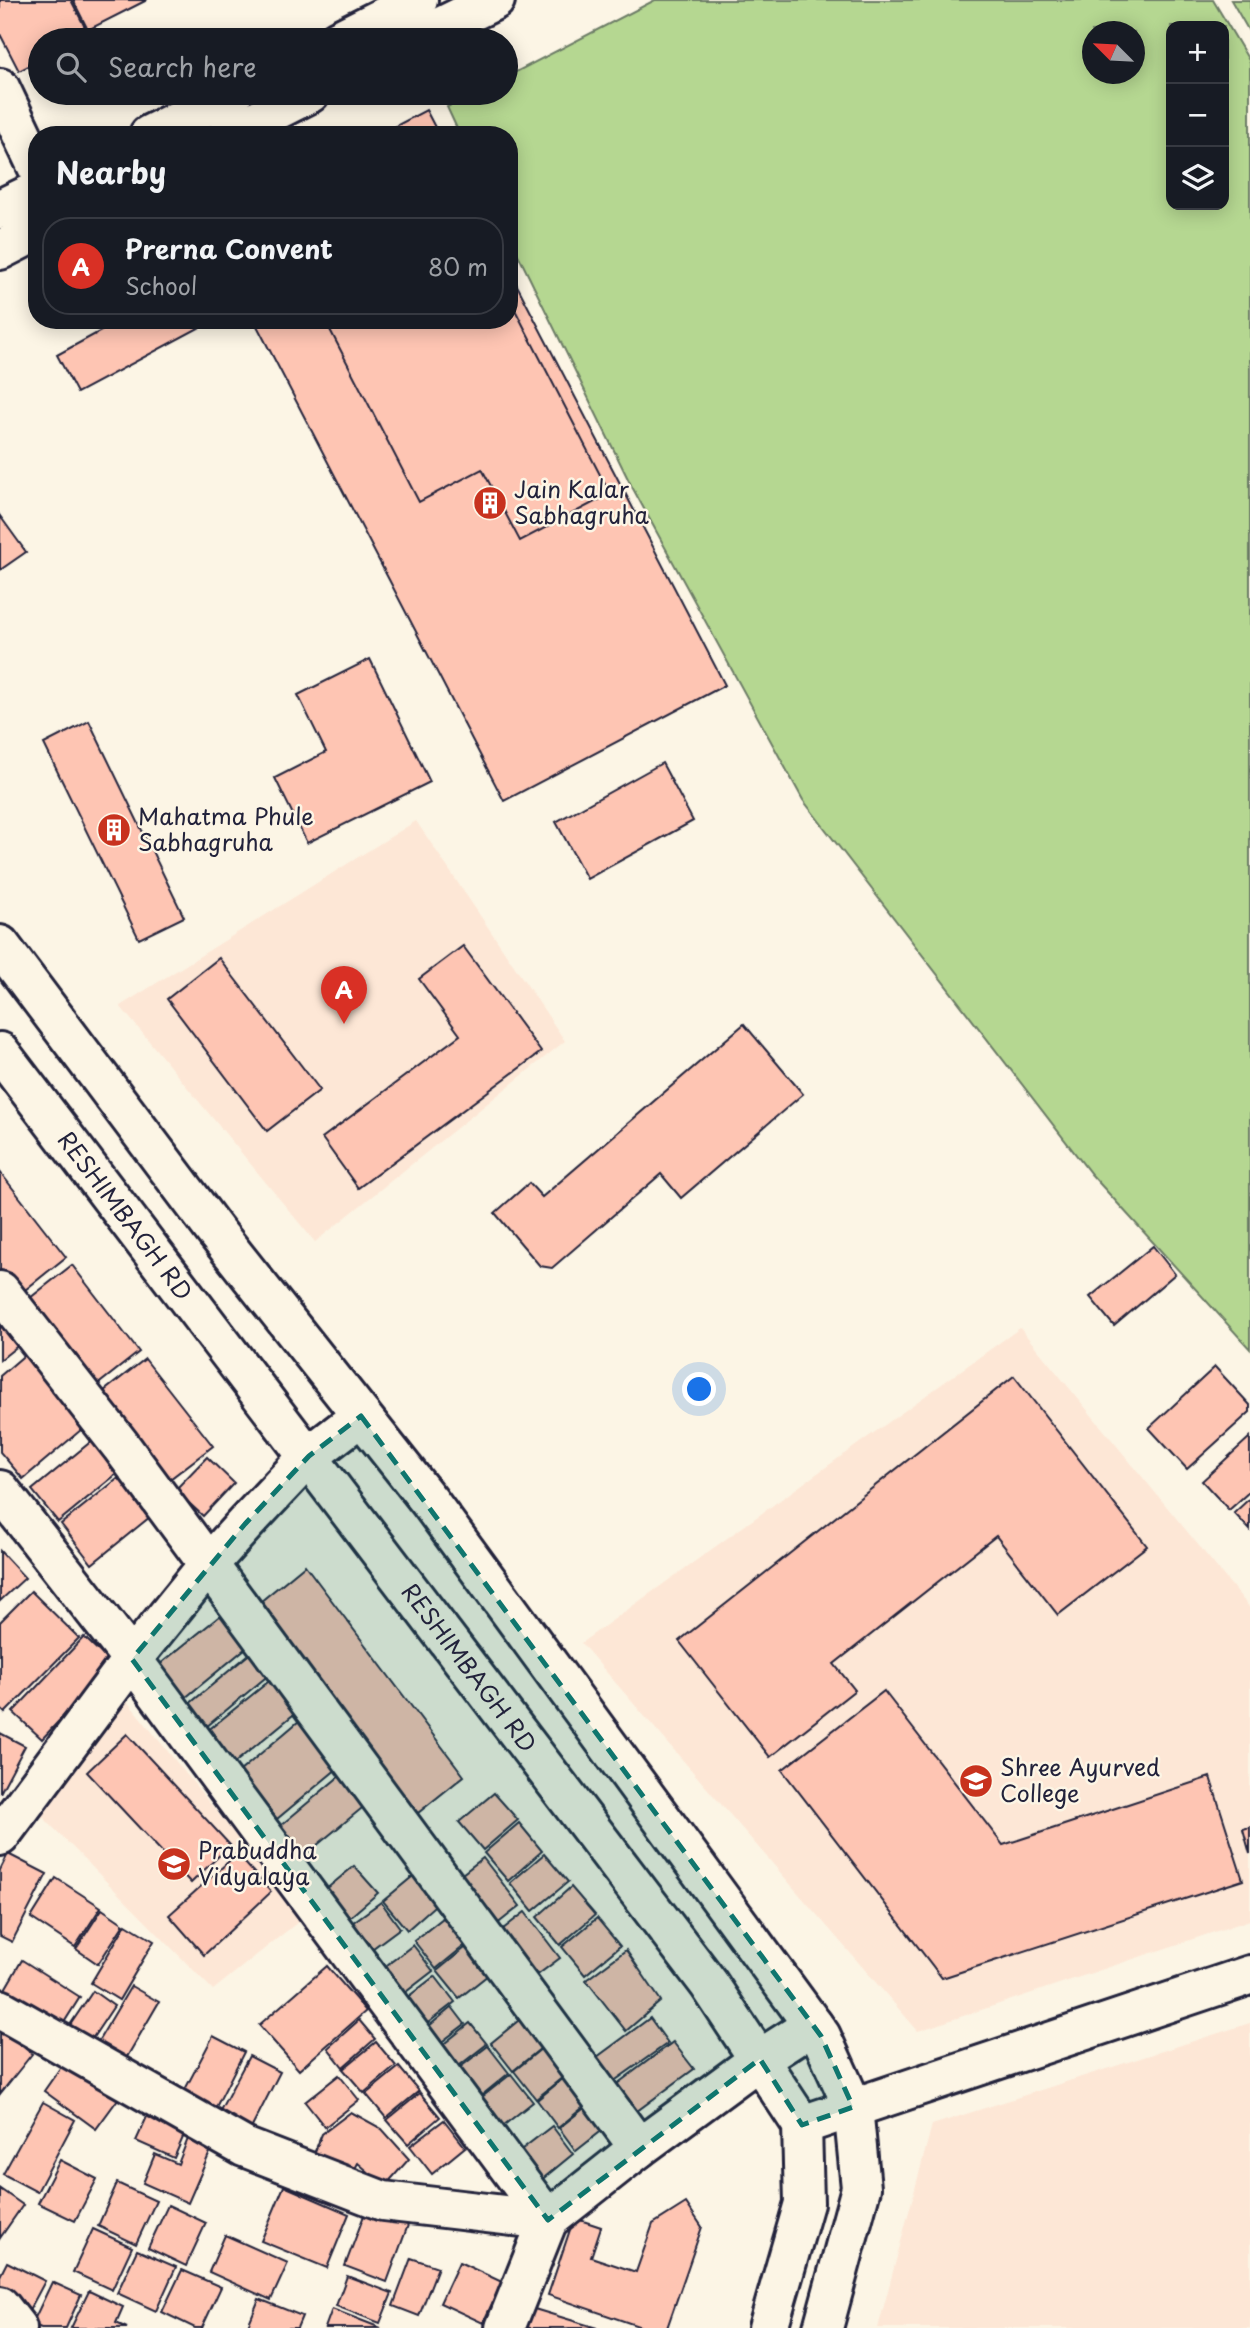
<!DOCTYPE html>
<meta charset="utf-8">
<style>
:root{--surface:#171b24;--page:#20242c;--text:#f1f3f6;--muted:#9ea1a6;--line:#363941;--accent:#d93025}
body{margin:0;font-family:"Playpen Sans",sans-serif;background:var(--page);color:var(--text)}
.controls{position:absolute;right:21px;top:21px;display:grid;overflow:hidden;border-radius:14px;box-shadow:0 4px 18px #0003}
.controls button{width:63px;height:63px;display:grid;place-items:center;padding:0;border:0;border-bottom:2px solid var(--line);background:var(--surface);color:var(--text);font:35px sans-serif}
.compass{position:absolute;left:1082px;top:21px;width:63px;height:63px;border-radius:50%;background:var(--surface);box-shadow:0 4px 18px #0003;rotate:294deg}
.you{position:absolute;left:700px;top:1390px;width:24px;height:24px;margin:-18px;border:5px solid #fff;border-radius:50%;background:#1a73e8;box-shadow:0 0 0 10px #1a73e833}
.badge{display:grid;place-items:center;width:46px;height:46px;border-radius:50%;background:var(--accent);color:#fff;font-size:23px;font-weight:700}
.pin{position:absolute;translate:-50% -58px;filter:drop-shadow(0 2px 4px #0008)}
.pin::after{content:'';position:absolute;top:37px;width:24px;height:21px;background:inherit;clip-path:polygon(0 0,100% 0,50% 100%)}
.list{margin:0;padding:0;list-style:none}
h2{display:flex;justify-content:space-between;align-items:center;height:91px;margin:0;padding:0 28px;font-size:30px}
h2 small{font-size:23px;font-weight:400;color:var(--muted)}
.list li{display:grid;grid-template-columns:46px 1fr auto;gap:21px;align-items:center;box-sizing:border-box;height:98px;margin:0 14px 14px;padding:0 14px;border:2px solid var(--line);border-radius:28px}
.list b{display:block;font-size:26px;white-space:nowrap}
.list p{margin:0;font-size:23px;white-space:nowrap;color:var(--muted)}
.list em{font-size:23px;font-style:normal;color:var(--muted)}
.icon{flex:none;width:38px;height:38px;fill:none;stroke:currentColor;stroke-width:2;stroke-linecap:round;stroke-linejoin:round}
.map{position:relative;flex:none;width:1250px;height:2328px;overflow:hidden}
.search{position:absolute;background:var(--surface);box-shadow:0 4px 18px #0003;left:28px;top:28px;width:490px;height:77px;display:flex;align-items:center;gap:18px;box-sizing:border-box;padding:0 24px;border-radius:38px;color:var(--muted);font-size:26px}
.panel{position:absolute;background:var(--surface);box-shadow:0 4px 18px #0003;left:28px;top:126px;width:490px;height:203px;border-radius:28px}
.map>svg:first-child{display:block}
.built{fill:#fde7d6}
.green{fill:#b5d791;stroke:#6c7c66;stroke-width:2;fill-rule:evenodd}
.building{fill:#fec5b3;stroke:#22223b;stroke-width:2}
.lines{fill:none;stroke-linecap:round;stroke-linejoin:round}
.minor-casing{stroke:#22223b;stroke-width:44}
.tertiary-casing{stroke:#22223b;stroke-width:44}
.secondary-casing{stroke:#22223b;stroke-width:44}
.primary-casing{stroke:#22223b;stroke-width:44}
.minor{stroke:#fcf5e5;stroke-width:38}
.tertiary{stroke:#fcf5e5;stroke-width:38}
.secondary{stroke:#fcf5e5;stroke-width:38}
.primary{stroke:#fcf5e5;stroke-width:38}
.marked{fill:#0f766e;fill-opacity:0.2;stroke:#0f766e;stroke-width:5;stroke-dasharray:14 9;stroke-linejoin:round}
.labels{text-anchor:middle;stroke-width:5;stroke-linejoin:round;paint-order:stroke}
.poi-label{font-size:23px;fill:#22223b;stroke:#fcf5e5;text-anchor:start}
.street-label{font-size:23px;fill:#22223b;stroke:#fcf5e5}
</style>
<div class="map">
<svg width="1250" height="2328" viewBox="0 0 1250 2328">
<rect width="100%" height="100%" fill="#fcf5e5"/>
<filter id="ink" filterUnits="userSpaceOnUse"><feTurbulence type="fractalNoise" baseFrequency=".0143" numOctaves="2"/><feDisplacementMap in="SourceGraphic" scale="14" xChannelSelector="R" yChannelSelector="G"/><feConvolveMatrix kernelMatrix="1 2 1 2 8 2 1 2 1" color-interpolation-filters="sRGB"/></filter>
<g filter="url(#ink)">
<g class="built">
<path d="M416 821 565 1041 315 1242 120 1006Z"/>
<path d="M1020 1328 1250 1608V1920L918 2031 581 1643Z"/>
<path d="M127 1701 303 1918 213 1990 36 1810Z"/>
<path d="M1250 2023V2328H878L932 2125Z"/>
</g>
<g class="green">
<path d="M655 0H1213L1250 62V1349L1091 1174 803 800 631 485 509 236V135H460L447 107 475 93H506V77ZM1171 26H1224V205H1171ZM1092 32H1134V74H1092Z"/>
<path d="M1231 0H1250V33Z"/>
</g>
<g class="building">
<path d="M0 0H71L89 35 79 40H40V60L19 71 0 34Z"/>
<path d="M73 0H147L88 30Z"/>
<path d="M426 110 439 135H379Z"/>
<path d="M509 270 725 685 504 801 254 320H509Z"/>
<path d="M509 298 610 494 520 541 482 469 419 502 325 320H509Z"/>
<path d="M121 320H207L208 323 77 393 57 355Z"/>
<path d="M0 516 26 552 0 570Z"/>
<path d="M370 659 430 782 307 843 275 778 326 752 298 695Z"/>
<path d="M89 721 184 917 139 939 44 744Z"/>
<path d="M662 763 693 821 587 879 556 822Z"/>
<path d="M463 946 541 1052 358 1188 322 1138 460 1035 419 979Z"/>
<path d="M219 958 320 1090 267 1131 167 999Z"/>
<path d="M744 1024 803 1094 681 1198 661 1174 552 1268 540 1266 495 1213 529 1183 542 1197Z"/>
<path d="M0 1172 66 1257 20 1294 0 1269Z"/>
<path d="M1153 1246 1175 1274 1114 1326 1090 1297Z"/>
<path d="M72 1265 139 1352 92 1389 25 1302Z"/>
<path d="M0 1318 20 1344 0 1360Z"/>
<path d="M28 1352 88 1424 23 1479 0 1452V1376Z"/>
<path d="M145 1359 213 1446 166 1482 99 1395Z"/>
<path d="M1215 1367 1250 1405V1412L1187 1469 1149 1428Z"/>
<path d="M1014 1376 1147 1546 1058 1615 996 1536 834 1664 855 1690 770 1757 679 1641Z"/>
<path d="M99 1435 125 1467 58 1522 32 1490Z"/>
<path d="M1250 1437V1491L1229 1510 1202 1481Z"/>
<path d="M207 1457 234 1483 203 1516 175 1490Z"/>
<path d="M130 1469 161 1508 92 1564 61 1524Z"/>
<path d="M1250 1498V1530L1234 1513Z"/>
<path d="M0 1551 25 1578 0 1601Z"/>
<path d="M305 1565 464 1776 413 1817 254 1607Z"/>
<path d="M31 1591 79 1638 5 1713 0 1708V1622Z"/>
<path d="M226 1611 252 1643 185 1698 159 1665Z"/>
<path d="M84 1637 112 1664 42 1739 13 1712Z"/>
<path d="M253 1651 271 1673 206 1727 188 1705Z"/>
<path d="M273 1678 299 1710 232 1765 206 1732Z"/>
<path d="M884 1691 1003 1845 1210 1777 1243 1880 942 1978 782 1770Z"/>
<path d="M299 1721 338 1768 277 1819 239 1772Z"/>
<path d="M0 1733 25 1746 0 1793Z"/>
<path d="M127 1734 230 1845 191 1883 87 1772Z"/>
<path d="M341 1775 367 1804 305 1855 280 1826Z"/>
<path d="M494 1793 518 1820 483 1850 459 1822Z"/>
<path d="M519 1823 542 1851 508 1881 484 1853Z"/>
<path d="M1250 1827V1854L1243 1829Z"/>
<path d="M8 1854 47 1874 12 1942 0 1936V1870Z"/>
<path d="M237 1854 271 1892 204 1955 169 1915Z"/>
<path d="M544 1854 568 1882 533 1911 510 1883Z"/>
<path d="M483 1858 520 1906 491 1929 453 1881Z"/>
<path d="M354 1866 378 1893 343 1923 319 1895Z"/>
<path d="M418 1872 441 1900 407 1930 383 1901Z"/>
<path d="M56 1878 101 1907 75 1947 31 1918Z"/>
<path d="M571 1887 595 1915 560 1945 537 1917Z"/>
<path d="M381 1902 400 1928 365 1954 345 1928Z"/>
<path d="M102 1909 124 1924 98 1964 76 1949Z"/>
<path d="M525 1912 560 1958 528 1982 494 1936Z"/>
<path d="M448 1914 469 1942 436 1969 414 1941Z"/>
<path d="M597 1918 620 1946 585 1975 562 1947Z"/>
<path d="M126 1924 154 1941 119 2000 91 1983Z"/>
<path d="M471 1943 493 1971 459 1998 437 1971Z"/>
<path d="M413 1945 433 1971 398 1998 378 1972Z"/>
<path d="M626 1950 661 2001 626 2031 586 1980Z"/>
<path d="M22 1960 80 1997 58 2032 1 1996Z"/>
<path d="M327 1966 366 2011 299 2070 259 2025Z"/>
<path d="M435 1976 455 2002 420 2029 400 2003Z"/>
<path d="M131 1986 159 2002 124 2062 96 2045Z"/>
<path d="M93 1991 114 2006 88 2045 66 2031Z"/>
<path d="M452 2007 465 2024 435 2047 423 2031Z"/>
<path d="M524 2016 546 2044 513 2071 491 2043Z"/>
<path d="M650 2018 668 2043 610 2084 593 2060Z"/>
<path d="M359 2020 375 2039 343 2067 328 2048Z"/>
<path d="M470 2023 487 2044 451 2072 435 2051Z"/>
<path d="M1 2029 32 2054 0 2094V2030Z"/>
<path d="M213 2036 244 2052 212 2115 180 2099Z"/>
<path d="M376 2042 396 2066 364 2093 343 2069Z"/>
<path d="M673 2042 694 2069 637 2111 617 2084Z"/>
<path d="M547 2044 569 2072 536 2099 514 2071Z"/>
<path d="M488 2046 509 2073 476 2100 454 2072Z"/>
<path d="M249 2056 280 2072 248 2135 216 2118Z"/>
<path d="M65 2061 118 2099 96 2129 44 2091Z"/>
<path d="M399 2067 419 2091 386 2118 366 2094Z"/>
<path d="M570 2073 592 2100 558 2128 537 2100Z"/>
<path d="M511 2074 533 2102 499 2129 477 2101Z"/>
<path d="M339 2075 359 2100 325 2127 305 2102Z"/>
<path d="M420 2093 440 2117 408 2144 387 2120Z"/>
<path d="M43 2102 75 2120 37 2192 3 2174Z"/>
<path d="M592 2102 609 2125 576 2151 559 2128Z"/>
<path d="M150 2110 188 2126 174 2158 136 2141Z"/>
<path d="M351 2112 382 2129 409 2159 385 2186 358 2163 348 2182 309 2166 322 2134Z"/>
<path d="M444 2120 465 2147 432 2174 410 2146Z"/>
<path d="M552 2126 573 2154 540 2181 517 2153Z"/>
<path d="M191 2131 215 2141 188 2203 143 2183 155 2154 178 2164Z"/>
<path d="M60 2160 97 2179 75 2221 38 2203Z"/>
<path d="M117 2183 156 2201 136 2244 98 2226Z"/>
<path d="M284 2186 349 2214 327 2268 261 2241Z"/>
<path d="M0 2189 23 2205 0 2238Z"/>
<path d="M686 2203 702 2227 667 2328H644L548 2295 574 2218 601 2227 591 2257 636 2272 653 2224Z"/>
<path d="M168 2205 206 2223 186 2266 148 2248Z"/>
<path d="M366 2210 408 2225 387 2282 345 2266Z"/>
<path d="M93 2229 132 2247 112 2290 73 2272Z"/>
<path d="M225 2235 288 2263 271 2300 209 2272Z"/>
<path d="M137 2250 176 2267 156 2311 117 2293Z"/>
<path d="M411 2258 438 2267 419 2316 393 2306Z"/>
<path d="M7 2262 45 2281 29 2311 0 2296V2276Z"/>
<path d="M459 2262 502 2282 483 2323 440 2303Z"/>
<path d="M182 2270 221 2287 202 2328H195L162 2312Z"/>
<path d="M347 2276 392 2293 380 2323 336 2306Z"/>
<path d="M52 2282 81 2295 66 2328H41L32 2324Z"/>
<path d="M89 2291 123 2307 116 2323 127 2328H71Z"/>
<path d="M259 2299 302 2316 297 2328H247Z"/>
<path d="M531 2308 597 2328H525Z"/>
<path d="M332 2309 381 2328H325Z"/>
</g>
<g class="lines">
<g class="minor-casing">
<g id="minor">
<path d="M0 88 37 166"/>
<path d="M0 1291 121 1446 639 2148"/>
<path d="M0 1490 132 1659 208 1565 245 1524 309 1456 361 1416"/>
<path d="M0 1836 132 1659 548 2220"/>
<path d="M0 2009 244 2147 383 2201 548 2220"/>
<path d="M0 2306 17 2328"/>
<path d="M505 2328 548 2220 639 2148 760 2059 813 2025"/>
</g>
</g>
<g class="tertiary-casing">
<path id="tertiary" d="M802 2125 1250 1975"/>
</g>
<g class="secondary-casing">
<g id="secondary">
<path d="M0 945 215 1231 429 1501 821 2036 853 2107 861 2188 823 2328"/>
<path id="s1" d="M0 1052 709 1984 802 2125 804 2203 768 2328"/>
</g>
</g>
<g class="primary-casing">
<g id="primary">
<path d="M338 40 418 0"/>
<path d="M414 40 495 0"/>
<path d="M149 135 233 93"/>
<path d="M227 135 310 93"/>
<path d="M0 209 37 191"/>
<path d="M0 250 37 231"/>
</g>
</g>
<use href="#minor" class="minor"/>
<use href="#tertiary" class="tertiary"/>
<use href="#secondary" class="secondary"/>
<use href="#primary" class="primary"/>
</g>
</g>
<path class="marked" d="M361 1416 821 2036 853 2107 802 2125 760 2059 548 2220 132 1659 245 1524 309 1456Z"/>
<defs>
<g id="building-disc" transform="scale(1.75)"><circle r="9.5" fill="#c8321e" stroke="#fcf5e5"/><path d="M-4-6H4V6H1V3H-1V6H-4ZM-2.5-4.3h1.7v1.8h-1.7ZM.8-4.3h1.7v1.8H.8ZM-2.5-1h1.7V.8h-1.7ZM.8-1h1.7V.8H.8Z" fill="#fff"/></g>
<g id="university-disc" transform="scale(1.75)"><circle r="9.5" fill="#c8321e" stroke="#fcf5e5"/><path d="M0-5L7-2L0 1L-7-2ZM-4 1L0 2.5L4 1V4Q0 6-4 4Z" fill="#fff"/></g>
<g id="school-disc" transform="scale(1.75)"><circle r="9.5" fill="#c8321e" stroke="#fcf5e5"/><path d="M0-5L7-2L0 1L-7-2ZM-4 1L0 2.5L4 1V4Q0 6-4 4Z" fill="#fff"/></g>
</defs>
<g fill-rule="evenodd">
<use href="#building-disc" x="490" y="503"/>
<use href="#building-disc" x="114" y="830"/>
<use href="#university-disc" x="976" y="1781"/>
<use href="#school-disc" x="174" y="1864"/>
</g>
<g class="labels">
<g class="poi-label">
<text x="514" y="498">Jain Kalar<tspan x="514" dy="26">Sabhagruha</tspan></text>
<text x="138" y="825">Mahatma Phule<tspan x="138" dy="26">Sabhagruha</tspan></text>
<text x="1000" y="1776">Shree Ayurved<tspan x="1000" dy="26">College</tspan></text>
<text x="198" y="1859">Prabuddha<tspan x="198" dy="26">Vidyalaya</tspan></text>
</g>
<g class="street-label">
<text dy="8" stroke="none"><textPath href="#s1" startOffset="206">RESHIMBAGH RD</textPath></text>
<text dy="8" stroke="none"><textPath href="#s1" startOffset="774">RESHIMBAGH RD</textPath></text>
</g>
</g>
</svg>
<div class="controls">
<button>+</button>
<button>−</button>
<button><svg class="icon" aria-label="layers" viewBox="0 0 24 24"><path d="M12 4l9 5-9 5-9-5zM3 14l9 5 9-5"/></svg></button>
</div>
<svg class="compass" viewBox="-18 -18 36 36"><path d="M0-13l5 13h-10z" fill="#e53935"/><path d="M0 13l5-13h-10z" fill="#9ea1a6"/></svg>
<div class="you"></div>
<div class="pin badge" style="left:344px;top:1024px">A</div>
<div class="search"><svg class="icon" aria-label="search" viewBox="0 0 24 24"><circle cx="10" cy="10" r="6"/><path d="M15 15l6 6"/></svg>Search here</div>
<section class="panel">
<h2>Nearby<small></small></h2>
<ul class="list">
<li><span class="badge">A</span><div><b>Prerna Convent</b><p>School</p></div><em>80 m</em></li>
</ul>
</section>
</div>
